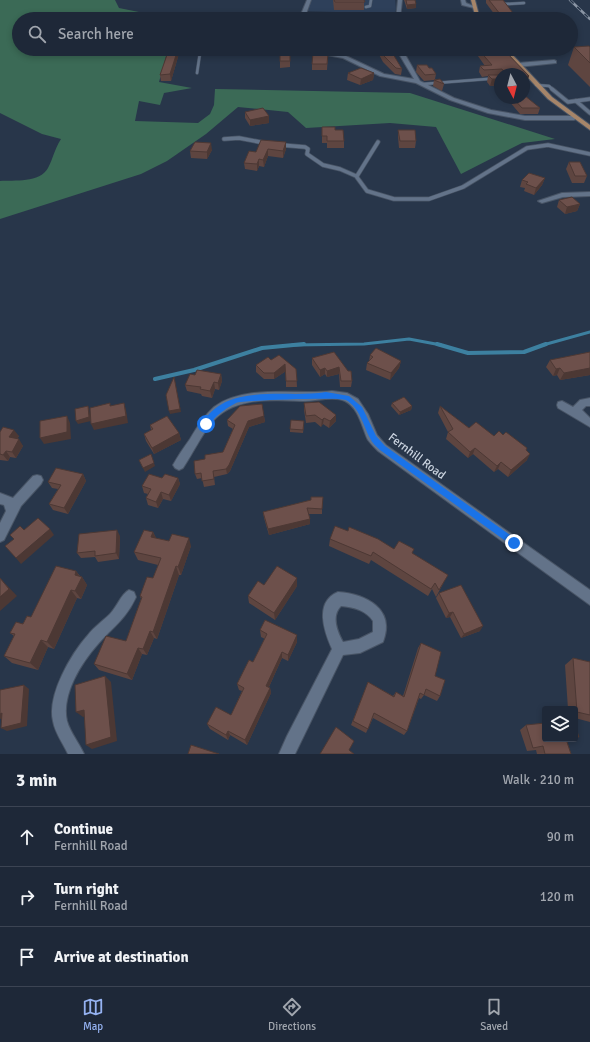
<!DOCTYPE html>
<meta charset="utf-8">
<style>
:root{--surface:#1e2838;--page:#263040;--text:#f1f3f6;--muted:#a1a6ae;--line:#3c4453;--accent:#95b2f1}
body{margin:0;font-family:Signika,sans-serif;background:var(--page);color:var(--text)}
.controls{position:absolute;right:12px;bottom:12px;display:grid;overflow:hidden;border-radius:4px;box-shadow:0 2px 6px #0003}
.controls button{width:36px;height:36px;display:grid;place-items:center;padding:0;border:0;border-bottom:1px solid var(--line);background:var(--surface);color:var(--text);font:20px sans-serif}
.compass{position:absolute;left:494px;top:68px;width:36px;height:36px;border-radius:50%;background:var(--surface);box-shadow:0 2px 6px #0003;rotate:173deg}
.stop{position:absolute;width:12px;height:12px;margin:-9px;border:3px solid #1a73e8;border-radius:50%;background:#fff}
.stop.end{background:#1a73e8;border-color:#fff;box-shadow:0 1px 4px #0008}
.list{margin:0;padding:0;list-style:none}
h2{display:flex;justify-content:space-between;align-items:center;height:52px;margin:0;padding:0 16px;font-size:17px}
h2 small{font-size:13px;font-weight:400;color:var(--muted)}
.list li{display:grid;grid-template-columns:26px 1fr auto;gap:12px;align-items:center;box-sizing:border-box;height:60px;padding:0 16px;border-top:1px solid var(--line)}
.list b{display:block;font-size:15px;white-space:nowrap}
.list p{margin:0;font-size:13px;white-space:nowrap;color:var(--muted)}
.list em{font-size:13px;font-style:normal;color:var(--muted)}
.icon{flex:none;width:22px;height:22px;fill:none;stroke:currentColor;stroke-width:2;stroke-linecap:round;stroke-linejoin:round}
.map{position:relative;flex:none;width:590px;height:754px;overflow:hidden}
.search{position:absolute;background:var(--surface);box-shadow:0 2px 6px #0003;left:12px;right:12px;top:12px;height:44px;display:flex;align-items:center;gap:10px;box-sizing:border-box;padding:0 14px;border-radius:22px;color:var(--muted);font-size:15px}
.sheet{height:232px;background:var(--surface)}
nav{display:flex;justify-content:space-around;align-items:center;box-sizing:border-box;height:56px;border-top:1px solid var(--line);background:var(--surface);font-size:11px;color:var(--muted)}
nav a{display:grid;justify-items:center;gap:2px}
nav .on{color:var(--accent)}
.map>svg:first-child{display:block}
.built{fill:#2e405a}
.green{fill:#3b6a56}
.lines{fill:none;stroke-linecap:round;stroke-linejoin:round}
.stream-far1{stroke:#3d80a0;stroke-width:3}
.stream{stroke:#3d80a0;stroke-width:4}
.lane-far1-casing{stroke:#485465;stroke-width:3.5}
.lane-casing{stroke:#485465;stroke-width:5}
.street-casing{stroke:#485465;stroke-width:2}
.primary-casing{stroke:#485465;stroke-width:2}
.lane-far1{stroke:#637389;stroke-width:2.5}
.lane{stroke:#637389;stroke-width:3.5}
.street{fill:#637389;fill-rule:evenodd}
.primary{fill:#a68569;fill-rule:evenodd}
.rail-casing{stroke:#8a95a4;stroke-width:2.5}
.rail{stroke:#28364a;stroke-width:1.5;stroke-dasharray:5;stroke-linecap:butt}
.wall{fill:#5e4540}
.shaded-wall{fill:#4c3834}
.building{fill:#6d504b;stroke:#4c3834}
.route{fill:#1a73e8}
.labels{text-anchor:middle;stroke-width:3;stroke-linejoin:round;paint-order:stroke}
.street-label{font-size:12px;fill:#cbd4e0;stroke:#28364a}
</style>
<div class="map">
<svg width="590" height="754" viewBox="0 0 590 754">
<rect width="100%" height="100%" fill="#28364a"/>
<path class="built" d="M310 0H395L396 10 394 14 306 11Z"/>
<path class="green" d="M0 0H115L119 8 149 14 151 19H19V49H168L159 82 192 88 164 93 160 105 139 101 135 121 198 123 210 114 214 105 215 89 410 93 555 139 522 143 461 174 436 127 390 123 306 128 288 112 238 107 206 134 167 161 141 174 0 219V181C14 180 40 183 48 168 53 159 54 150 61 139L42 134 0 113Z"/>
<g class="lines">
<g class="stream-far1">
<path d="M292 345 364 344 409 339 441 345"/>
<path d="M543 345 590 332"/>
</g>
<g class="stream">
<path d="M437 344 468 353 524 352 546 344"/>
<path d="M155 379 194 370 262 348 304 344"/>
</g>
<g class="lane-far1-casing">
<g id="lane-far1">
<path d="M493 0 506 4 524 3"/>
<path d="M366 7 370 6 371 0"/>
<path d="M197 73 200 53 203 49"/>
<path d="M423 84 500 78"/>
<path d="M536 85 549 86 553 90"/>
</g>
</g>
<g class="lane-casing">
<g id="lane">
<path d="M552 89 568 102 590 99"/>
<path d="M576 101 590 113"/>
<path d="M224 139 239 138 265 143"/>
<path d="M281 145 305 147 308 149 307 154 323 165 340 169 356 176 367 191 394 199H429L463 187 527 148 548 145 590 154"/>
<path d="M357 176 378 142"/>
</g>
</g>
<g class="street-casing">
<g id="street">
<path d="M307 0H311L306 14 296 19H290L302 12Z"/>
<path d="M398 0H402L400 19H396Z"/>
<path d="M461 0H465L466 3 476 7 474 8 462 5Z"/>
<path d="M396 49H402L420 81 454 98 491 110 525 116H574L577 118 574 120H525L488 113 450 100 416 83 380 76 343 58 311 52 314 50 346 56 384 74 414 79Z"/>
<path d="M554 60 556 61V63L518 67 515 65 518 63Z"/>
<path d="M590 192V196L563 197 542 203 538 201 562 193Z"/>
<path d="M332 391 347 393 358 399 368 414 377 435 386 445 590 590V605L378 451C375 448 371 444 368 440 362 428 359 408 345 401 334 396 316 401 303 401 271 400 235 396 212 422 201 436 193 453 183 468L179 470 175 468 173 465C178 456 184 447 190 439 197 427 204 416 214 407 244 384 297 395 332 391Z"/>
<path d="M590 398V406H586L582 410 590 418V427L558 408 557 405 558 402 562 401 573 407 580 400Z"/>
<path d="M37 475 41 476 43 480 41 484 21 506 4 540 0 542V523L6 511 4 505 0 504V493L13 498 33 476Z"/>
<path d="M129 590 134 592 136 597C126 619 113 627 98 644 81 663 61 695 67 721 70 732 79 743 84 754H68C63 743 55 733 53 721 47 695 71 654 88 635 94 627 103 621 110 614 117 607 121 594 129 590Z"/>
<path d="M338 592C366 594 396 609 383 642L360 653 343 655 295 754H279L287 736 332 649C324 631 314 602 338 592ZM341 606C353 607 366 610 373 621V632L359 639 343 642C337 631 331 616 341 606Z"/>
</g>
</g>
<g class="primary-casing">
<g id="primary">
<path d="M471 0H475L480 19H476Z"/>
<path d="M501 49H507L552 97 590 125V130L548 99Z"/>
</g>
</g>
<use href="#lane-far1" class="lane-far1"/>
<use href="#lane" class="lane"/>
<use href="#street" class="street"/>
<use href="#primary" class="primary"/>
<g class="rail-casing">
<path id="rail" d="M570 0 590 19"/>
</g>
<use href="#rail" class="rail"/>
</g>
<g class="wall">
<path d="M333 0H364V10H334Z"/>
<path d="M404 0H415L416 8 407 9Z"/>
<path d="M486 0H504H503L516 19H498L486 3Z"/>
<path d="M574 47H590V87L568 65Z"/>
<path d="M178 49H180V50L171 81H161L160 75Z"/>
<path d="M376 49H390L402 69 401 75 395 74 383 62Z"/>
<path d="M473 49H495L496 51 529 76 527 82H524V74H500V85L490 86 487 82 488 76 482 77 479 72 480 66H485Z"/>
<path d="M280 52H290V67L280 68Z"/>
<path d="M328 54 327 70H312V64Z"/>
<path d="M417 65 429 68 436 74 435 79 444 84 442 91 433 86 434 80 424 81 416 72Z"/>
<path d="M348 73H374L373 80 360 85 347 80Z"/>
<path d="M510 98H524L540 108 538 114H520L509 101Z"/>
<path d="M245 112 269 116V123L250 126 245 118Z"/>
<path d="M322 127 335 130 344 141V148H327V143H322Z"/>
<path d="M398 130 416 141 415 148H399L398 137Z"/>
<path d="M286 142V149L283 158 268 156 264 167 259 166 257 171 245 169 244 163 256 152Z"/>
<path d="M212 150 207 159 191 158 190 151Z"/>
<path d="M569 162 587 176 584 183H572L566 169Z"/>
<path d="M545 178 542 185 534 195 524 191 525 188 520 187 522 180Z"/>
<path d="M559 200 580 204 577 211 565 214 557 207Z"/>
<path d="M334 352 352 381 351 387H340L339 374 327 377 325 374 320 377 312 365V358Z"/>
<path d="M590 352V375L560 380 557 375 553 376 546 367 550 360Z"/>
<path d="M370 355 401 361 399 368 390 380 366 370 367 363 369 362Z"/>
<path d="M271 360 296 369 297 387H286V371L274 379H264L256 372V365Z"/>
<path d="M221 374 222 381 219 390 215 389 212 398 202 396 201 394 187 391 185 385 195 375Z"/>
<path d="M304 403 336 421 329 428 323 424 321 427 315 422 306 423 304 410Z"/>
<path d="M392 403 412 406 411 410 399 415 391 406Z"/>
<path d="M440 406 469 428 494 436 503 435 527 448 526 450 527 460 508 477 498 469 494 472 473 454 468 458 446 439 448 432 438 413Z"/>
<path d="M264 416 265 422 249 427 230 471 227 474 214 477 215 485 204 487 202 478 197 479 195 474 205 459 223 452 233 429 228 426 227 420Z"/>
<path d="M304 424 303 433 290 432V429Z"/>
<path d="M150 425 179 433 181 440 154 454 146 441 144 434 151 430Z"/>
<path d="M0 432 19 436 17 439 23 446 16 458 10 457 8 461 0 460Z"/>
<path d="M83 474 86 481 68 514 53 510 49 504 58 489 52 488 48 482Z"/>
<path d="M162 478H178L180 484 171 501 163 499 158 508 148 505 146 498 148 494 144 493 142 486Z"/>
<path d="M311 500 322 509V514H309L310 519V524L269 535 264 518 263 512Z"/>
<path d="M153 532 156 538 191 546 181 575H179L157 639 154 638 147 655 142 654 132 680 99 670 94 664 126 641 141 599 140 596 153 578 158 565 138 560 134 552Z"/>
<path d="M120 536 119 559 98 562 95 557 81 558 77 553Z"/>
<path d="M330 539 394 549 413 554 444 582 436 597 432 589 428 596 371 560 369 564 329 546Z"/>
<path d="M76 571 80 576 82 577 87 585 81 599 77 598 54 649 48 647 38 670 12 663 4 656 14 636 10 633 31 617Z"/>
<path d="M264 585 297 586 275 620 249 603 248 596Z"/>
<path d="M439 593 480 631 461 638 450 617 446 618 436 598Z"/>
<path d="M260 630 297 642 288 661 282 658 269 687 270 688 271 693 247 745 230 735 228 740 210 729 207 724 231 715 242 691 239 690 237 684 253 662 265 639 261 637Z"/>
<path d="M421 643 435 676 440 696 437 701 424 695 421 699 419 698 407 731 404 735 373 718 366 733 351 725 368 682 393 696 396 692 403 696 418 648Z"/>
<path d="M573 658 590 662V722L575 718V709H568L565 665Z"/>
<path d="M526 725 545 739H575L571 741H567L571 754H537L536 750 527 751 520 730Z"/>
</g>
<g class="shaded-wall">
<path d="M416 4V8L407 9V5Z"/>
<path d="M516 17V19H505Z"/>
<path d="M178 49H180V50L171 81 170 74Z"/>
<path d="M374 73 373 80 360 85 361 79Z"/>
<path d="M524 76H529L527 82H524Z"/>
<path d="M492 79H500V85L490 86Z"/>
<path d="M269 116V123L250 126V120Z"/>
<path d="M286 142V149L283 158V151Z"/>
<path d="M211 143 212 150 207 159V152Z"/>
<path d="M268 149V156L264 167 263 160Z"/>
<path d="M259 159V166L257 171V164Z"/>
<path d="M545 178 542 185 534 195 536 188Z"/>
<path d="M580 204 577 211 565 214 567 207Z"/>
<path d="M401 361 399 368 390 380 391 373Z"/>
<path d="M285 364 286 371 274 379V373Z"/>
<path d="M339 367V374L327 377V371Z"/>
<path d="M325 368V374L320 377V370Z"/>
<path d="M560 368 557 375 553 376 556 369Z"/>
<path d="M590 368V375L560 380 564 373Z"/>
<path d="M221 374 222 381 219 390 218 383Z"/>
<path d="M175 381 181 412 170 414 169 411Z"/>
<path d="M214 382 215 389 212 398 210 391Z"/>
<path d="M124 403 126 410 128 423 94 430 91 424Z"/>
<path d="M88 406 89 409 91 421 78 424 76 421Z"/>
<path d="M412 406 411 410 399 415 400 412Z"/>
<path d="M336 415V421L329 428 330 421Z"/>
<path d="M67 416 70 423 71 439 44 444 40 438Z"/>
<path d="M264 416 265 422 249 427 230 471 227 474 226 469 248 421Z"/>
<path d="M324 418 323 424 321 427 322 420Z"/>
<path d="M14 430 19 436 14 444 9 437Z"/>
<path d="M179 433 181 440 154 454 152 448Z"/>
<path d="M19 439 23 446 16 458 12 452Z"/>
<path d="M475 448 473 454 468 458 470 452Z"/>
<path d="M6 451 10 457 8 461 3 455Z"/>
<path d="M530 454 527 460 508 477 511 470Z"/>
<path d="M501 462 498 469 494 472 497 466Z"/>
<path d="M154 463 155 466 145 472 143 468Z"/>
<path d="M83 474 86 481 68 514 64 508Z"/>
<path d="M178 478 180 484 171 501 169 495Z"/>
<path d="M161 492 163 499 158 508 156 502Z"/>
<path d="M310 519V524L269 535 268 529Z"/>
<path d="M50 529 54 535 21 564 16 558Z"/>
<path d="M117 530 120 536 119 559 116 553Z"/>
<path d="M153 532 157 540 151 537Z"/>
<path d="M189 538 191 546 181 575 178 567Z"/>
<path d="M176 566 179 575 157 639 153 632Z"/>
<path d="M76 571 81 578 82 577 87 585 81 599 75 591V575Z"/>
<path d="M0 578 17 596 0 611Z"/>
<path d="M297 578V586L275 620 274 613Z"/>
<path d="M71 590 77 598 54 649 47 642Z"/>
<path d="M453 612 450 617 446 618 449 613Z"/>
<path d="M483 626 480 631 461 638 464 634Z"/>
<path d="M150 631 154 638 147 655 143 649Z"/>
<path d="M297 635V642L288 661V655Z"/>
<path d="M41 640 48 647 38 670 30 663Z"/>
<path d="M138 648 142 654 132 680 127 674Z"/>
<path d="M282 652V658L267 691 266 686Z"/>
<path d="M105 676 111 682 117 741 92 749 86 745Z"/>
<path d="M24 685 29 689 27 726 7 731 1 728Z"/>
<path d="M270 688 271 693 247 745 245 740Z"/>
<path d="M84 710 90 715 83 717 76 712Z"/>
<path d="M2 713 8 717 0 719V714Z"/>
<path d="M228 731 230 735 228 740 226 735Z"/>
</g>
<g class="building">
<path d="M334 0H364L365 2H335Z"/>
<path d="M406 0H415L416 4 407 5Z"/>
<path d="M489 0H503L516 17 504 19Z"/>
<path d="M170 14H181L180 19H169Z"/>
<path d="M464 14 468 19H462L461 17Z"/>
<path d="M589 46 590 47V63L574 47Z"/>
<path d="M169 49H178L170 74 160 75Z"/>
<path d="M380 49H390L402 69 396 68 384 56Z"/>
<path d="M478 49H495L496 51H505L529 76H524V74H503L504 72 502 69 484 70 480 66 492 65Z"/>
<rect x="280" y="52" width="10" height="9"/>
<path d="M313 53 328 54 327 64H312Z"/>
<path d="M417 65H427L429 68H432L436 74 425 75Z"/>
<path d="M361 68 374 73 361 79 348 73Z"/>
<path d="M488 75H500V79H492Z"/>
<path d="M440 79 444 84 434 80Z"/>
<path d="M524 95 540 108H522L513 98H524Z"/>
<path d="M263 108 269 116 250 120 245 112Z"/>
<path d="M322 127H335V130H343L344 141H327V136H322Z"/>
<path d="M398 130H415L416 141H400Z"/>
<path d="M261 140 286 142 283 151 268 149 263 160 259 159 257 164 244 163 249 151 256 152Z"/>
<path d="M195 142 211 143 207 152 190 151Z"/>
<path d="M569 162H580L587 176H575Z"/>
<path d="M529 173 545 178 536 188 526 184 528 182 522 180Z"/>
<path d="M572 197 580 204 567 207 559 200Z"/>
<path d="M376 348 401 361 391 373 367 363 373 357 370 355Z"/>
<path d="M334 352 348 371H351L352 381H341L339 367 327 371 325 368 320 370 312 358Z"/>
<path d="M590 352V368L564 373 560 368 556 369 550 360Z"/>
<path d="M279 355 296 369 297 381H286L285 364 274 373H264L256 365 268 357 271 360Z"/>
<path d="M197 370 221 374 218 383 214 382 210 391 200 389 201 387 185 385 190 374 195 375Z"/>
<path d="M174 377 180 409 169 411 166 395Z"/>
<path d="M404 397 412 406 400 412 392 403Z"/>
<path d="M319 402 336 415 330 421 324 418 322 420 315 415 306 416 304 403Z"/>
<path d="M110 403V406L124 403 126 416 91 424 90 408Z"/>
<path d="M262 404 264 416 248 421 229 465 226 469 213 471 214 479 202 481 201 473 195 474 194 461 205 459V455L223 452 235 425 227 420 240 406Z"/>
<path d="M88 406 89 417 76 421 75 409Z"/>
<path d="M440 406 469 428 476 422 494 436 499 431 503 435 506 432 527 448 526 450 530 454 511 470 501 462 497 466 475 448 470 452 448 432 453 429Z"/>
<path d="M67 416V432L40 438V421Z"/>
<path d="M167 416 179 433 152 448 144 434 153 429 150 425Z"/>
<path d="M291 420 304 421 303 430 290 429Z"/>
<path d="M3 427 14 430 9 437 19 439 12 452 6 451 3 455 0 454V432Z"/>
<path d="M151 454 154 463 143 468 139 460Z"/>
<path d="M56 468 83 474 64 508 49 504 61 485 48 482Z"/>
<path d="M149 474 162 478 165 474 178 478 169 495 161 492 156 502 146 498 151 489 142 486Z"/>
<path d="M311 497H323L322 509 307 508 310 519 268 529 263 512 311 500Z"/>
<path d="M38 518 50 529 16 558 5 546 14 539 10 535 20 526 24 530Z"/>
<path d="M335 526 348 531 349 527 378 539 394 549 399 541 414 549 412 553 448 575 439 590 435 583 431 589 373 552 371 556 330 539Z"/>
<path d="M117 530 116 553 95 556V551L77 553 79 534Z"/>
<path d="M144 530 153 532 151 537 169 541 172 534 189 538 178 567 176 566 153 632 150 631 143 649 138 648 127 674 94 664 106 636 126 641 142 597 140 596 147 577 153 578 161 558 134 552Z"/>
<path d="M56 566 76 571 75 575 82 577 75 591 71 590 47 642 41 640 30 663 4 656 15 634 10 633 16 622 23 624 27 616 31 617Z"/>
<path d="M277 566 297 578 274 613 248 596 258 581 264 585Z"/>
<path d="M0 578 9 589 0 597Z"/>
<path d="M461 585 483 626 464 634 453 612 449 613 439 593Z"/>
<path d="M265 620 297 635 288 655 282 652 266 686 270 688 245 740 228 731 226 735 207 724 216 707 231 715 244 688 237 684 249 660 253 662 267 634 260 630Z"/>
<path d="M421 643 441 652 435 676 445 680 440 696 426 689 424 695 420 693 407 731 374 713 368 729 353 721 368 682 394 697 396 692 404 697Z"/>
<path d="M573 658 590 662V715L577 712Z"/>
<path d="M105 676 111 737 86 745 84 710 76 712 75 685Z"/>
<path d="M24 685 21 723 1 728 2 713 0 714V690Z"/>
<path d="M545 723V739H566L571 754H545L543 746 533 748 526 725Z"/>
<path d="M575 726 579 737H575Z"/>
<path d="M336 727 354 741 349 750 354 754H320Z"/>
<path d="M191 745 219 754H188Z"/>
</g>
<path class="route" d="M326 392 349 396 362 407 376 436 385 446 517 540V545H511L380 450C376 446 372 443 370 438 363 425 360 408 346 400 339 397 246 400 236 403 228 407 218 414 212 421 209 424 209 426 206 427L202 424C226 381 287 399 326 392Z"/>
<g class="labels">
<g class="street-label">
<text transform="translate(417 456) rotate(37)" y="4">Fernhill Road</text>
</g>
</g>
</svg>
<div class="controls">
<button><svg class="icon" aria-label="layers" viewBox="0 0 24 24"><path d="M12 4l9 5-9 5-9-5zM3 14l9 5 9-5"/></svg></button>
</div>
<svg class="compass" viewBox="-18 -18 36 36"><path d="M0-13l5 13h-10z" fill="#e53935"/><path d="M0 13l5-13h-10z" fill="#a1a6ae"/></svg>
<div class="stop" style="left:206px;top:424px"></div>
<div class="stop end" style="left:514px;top:543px"></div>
<div class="search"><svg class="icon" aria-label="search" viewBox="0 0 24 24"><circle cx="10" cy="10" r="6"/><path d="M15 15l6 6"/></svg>Search here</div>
</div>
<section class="sheet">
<h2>3 min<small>Walk · 210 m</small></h2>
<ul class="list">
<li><svg class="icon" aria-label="ahead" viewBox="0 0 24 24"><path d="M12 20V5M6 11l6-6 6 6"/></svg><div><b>Continue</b><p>Fernhill Road</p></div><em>90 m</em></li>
<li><svg class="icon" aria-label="right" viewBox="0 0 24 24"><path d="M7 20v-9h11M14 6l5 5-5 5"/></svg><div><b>Turn right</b><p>Fernhill Road</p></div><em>120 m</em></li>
<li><svg class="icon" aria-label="arrive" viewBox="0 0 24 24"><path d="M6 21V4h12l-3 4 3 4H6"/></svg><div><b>Arrive at destination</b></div></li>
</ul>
</section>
<nav>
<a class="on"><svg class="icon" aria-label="map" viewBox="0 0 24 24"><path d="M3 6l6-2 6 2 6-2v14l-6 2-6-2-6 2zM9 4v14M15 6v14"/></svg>Map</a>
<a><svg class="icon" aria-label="directions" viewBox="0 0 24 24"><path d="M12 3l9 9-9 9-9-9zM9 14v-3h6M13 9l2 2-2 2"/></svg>Directions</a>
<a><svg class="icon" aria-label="saved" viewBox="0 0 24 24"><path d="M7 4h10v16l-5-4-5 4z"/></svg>Saved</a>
</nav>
